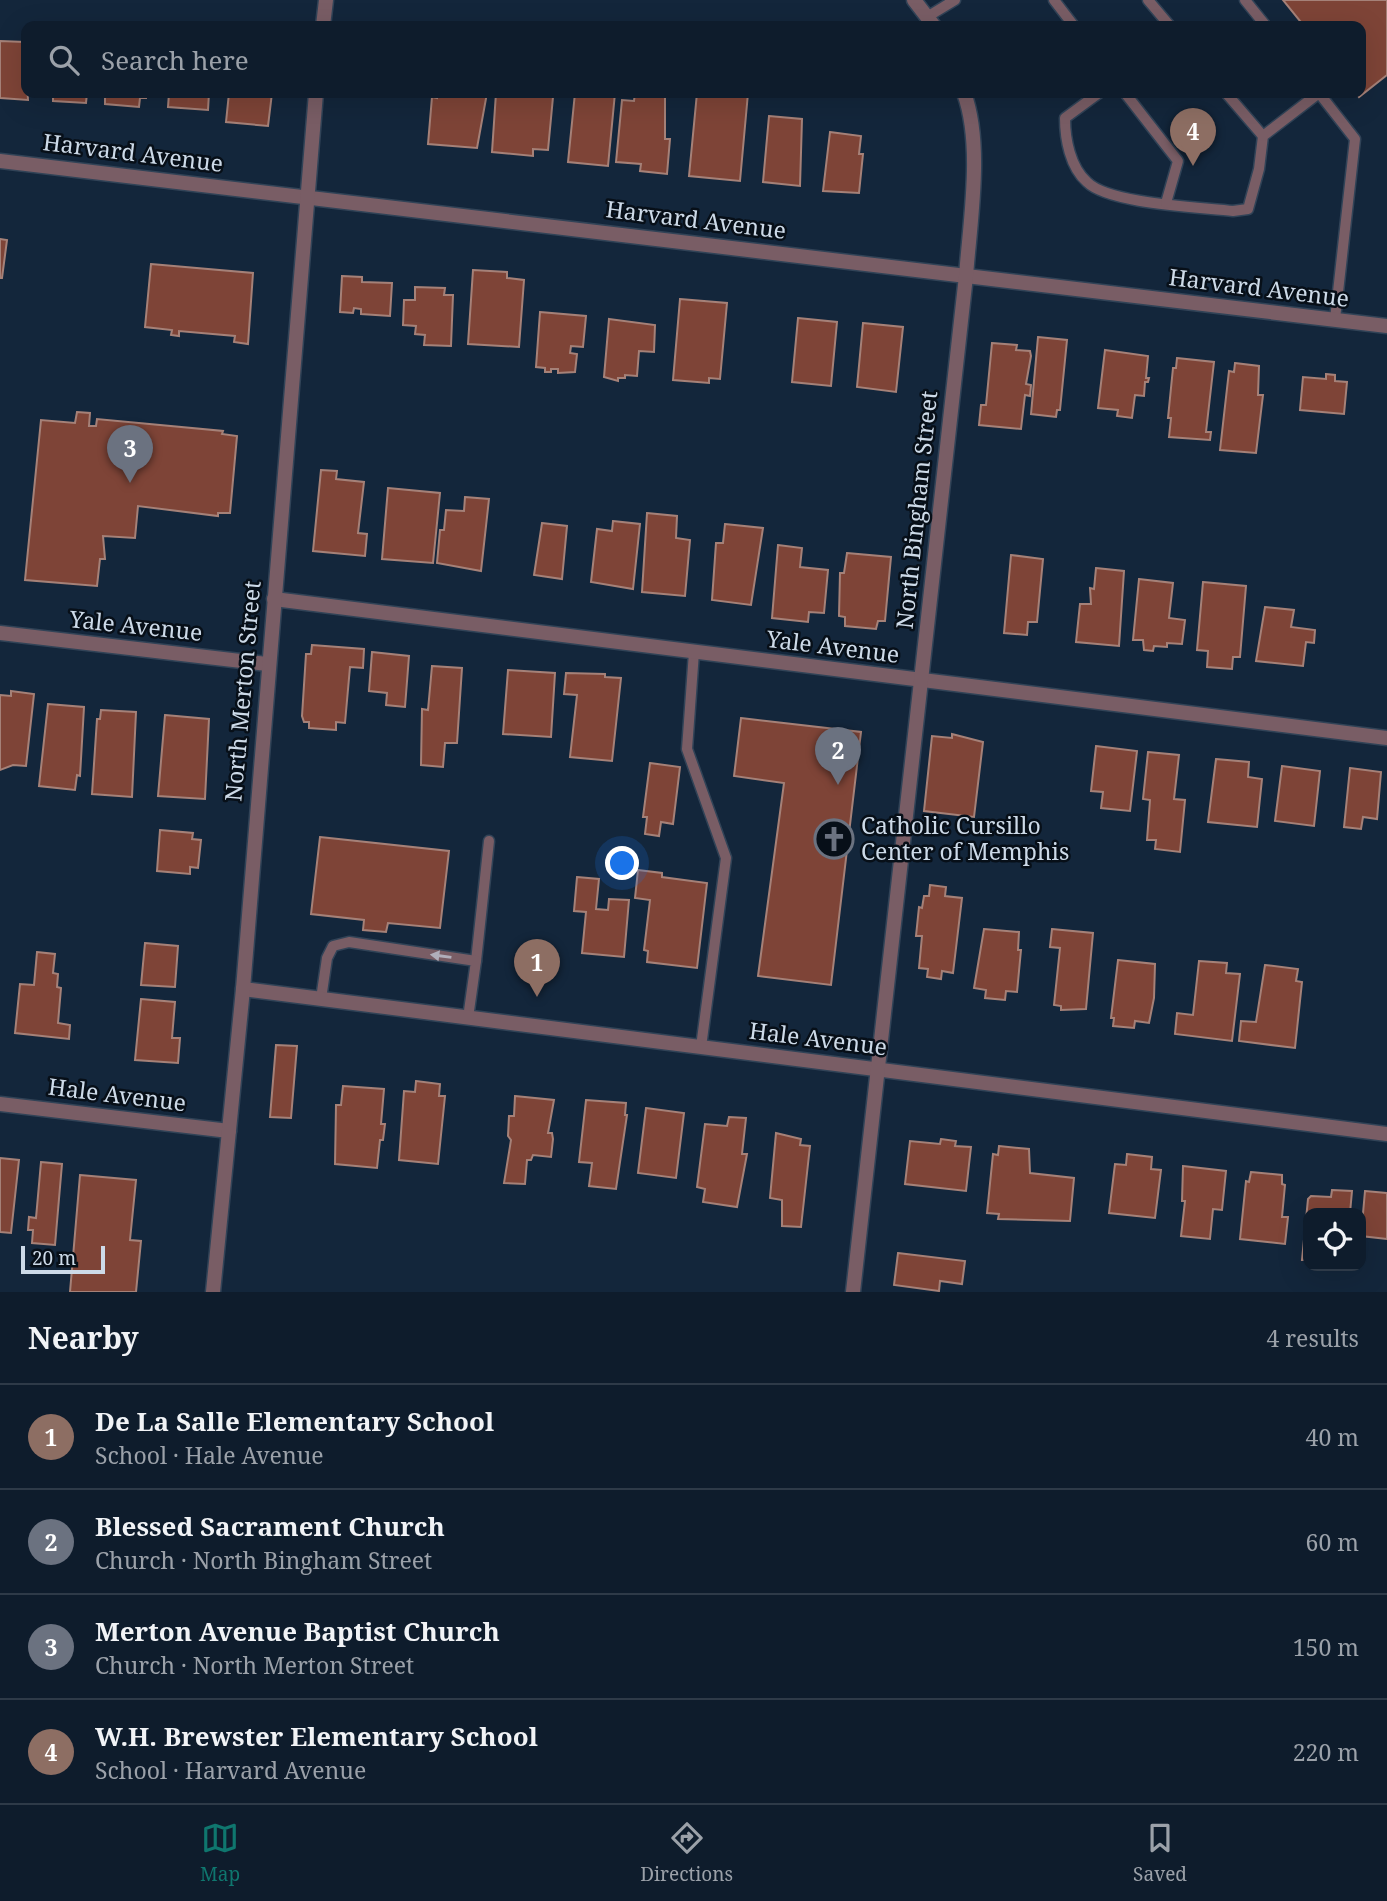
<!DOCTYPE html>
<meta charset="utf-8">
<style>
:root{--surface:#0e1c2c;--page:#172534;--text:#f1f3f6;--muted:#9ba1a9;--line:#2e3a48;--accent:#0f766e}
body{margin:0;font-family:"Noto Serif",serif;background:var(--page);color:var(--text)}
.controls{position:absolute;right:21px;bottom:21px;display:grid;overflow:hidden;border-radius:14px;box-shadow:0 7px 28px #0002}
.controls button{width:63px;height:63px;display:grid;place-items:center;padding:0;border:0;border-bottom:2px solid var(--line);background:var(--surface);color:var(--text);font:35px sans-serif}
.scale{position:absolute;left:21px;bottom:18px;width:84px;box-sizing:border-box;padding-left:7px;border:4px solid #cddae8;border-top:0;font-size:19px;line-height:24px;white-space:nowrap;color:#cddae8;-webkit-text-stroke:5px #070f18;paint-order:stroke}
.you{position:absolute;left:623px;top:864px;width:24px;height:24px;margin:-18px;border:5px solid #fff;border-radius:50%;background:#1a73e8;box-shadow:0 0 0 10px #1a73e833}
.badge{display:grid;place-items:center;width:46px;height:46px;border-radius:50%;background:var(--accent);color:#fff;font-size:23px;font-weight:700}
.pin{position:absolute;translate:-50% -58px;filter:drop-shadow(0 2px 4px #0008)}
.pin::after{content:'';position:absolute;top:37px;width:24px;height:21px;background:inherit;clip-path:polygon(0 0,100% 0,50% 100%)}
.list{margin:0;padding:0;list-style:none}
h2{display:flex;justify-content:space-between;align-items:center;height:91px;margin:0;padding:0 28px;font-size:30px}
h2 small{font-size:23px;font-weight:400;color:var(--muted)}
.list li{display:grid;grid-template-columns:46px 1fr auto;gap:21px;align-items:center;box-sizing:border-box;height:105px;padding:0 28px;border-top:2px solid var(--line)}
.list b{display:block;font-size:26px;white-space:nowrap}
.list p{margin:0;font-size:23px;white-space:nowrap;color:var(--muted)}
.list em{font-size:23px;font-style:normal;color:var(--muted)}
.icon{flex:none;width:38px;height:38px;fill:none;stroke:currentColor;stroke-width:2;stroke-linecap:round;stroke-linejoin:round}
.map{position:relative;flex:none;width:1387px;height:1292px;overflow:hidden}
.search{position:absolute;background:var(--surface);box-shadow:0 7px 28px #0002;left:21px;right:21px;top:21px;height:77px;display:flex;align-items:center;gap:18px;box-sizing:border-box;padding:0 24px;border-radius:14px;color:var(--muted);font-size:26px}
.sheet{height:511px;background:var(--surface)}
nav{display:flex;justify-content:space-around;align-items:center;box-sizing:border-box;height:98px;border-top:2px solid var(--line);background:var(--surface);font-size:19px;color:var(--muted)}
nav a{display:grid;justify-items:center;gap:4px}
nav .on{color:var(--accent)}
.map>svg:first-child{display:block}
.building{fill:#7e4437;stroke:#a58178;stroke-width:2}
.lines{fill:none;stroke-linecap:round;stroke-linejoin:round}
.service-casing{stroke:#314357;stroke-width:13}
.minor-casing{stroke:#314357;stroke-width:17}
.service{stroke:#795d65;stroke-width:10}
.minor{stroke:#795d65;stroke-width:14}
.oneway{fill:#b0aeba}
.labels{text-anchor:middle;stroke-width:5;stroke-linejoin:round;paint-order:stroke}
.street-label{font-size:23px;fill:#cddae8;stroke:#070f18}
.poi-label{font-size:23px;fill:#cddae8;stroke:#070f18;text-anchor:start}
</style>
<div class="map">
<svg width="1387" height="1292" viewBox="0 0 1387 1292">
<rect width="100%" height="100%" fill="#13263b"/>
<g class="building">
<path d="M1283 0H1387V75L1359 97 1356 93H1361V26H1304Z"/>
<path d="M0 41 25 42 23 66H26L28 100 0 98Z"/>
<path d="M53 93H87L86 103 53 101Z"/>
<path d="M105 93H146V98H140L139 107 105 104Z"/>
<path d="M169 93H209L208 110 168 107Z"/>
<path d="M229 93H272L268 126 226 122Z"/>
<path d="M437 93H487L477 148 428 144 432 97 437 98Z"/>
<path d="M496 93H532L553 97 548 150 533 149V156L492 152Z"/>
<path d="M575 93H615L608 166 568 162Z"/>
<path d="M635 93 665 94V139H670L667 174 640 171 641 164 616 162 622 100 634 101Z"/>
<path d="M697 93H748L740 181 689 176Z"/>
<path d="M769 116 802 119 800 186 763 182Z"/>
<path d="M830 132 861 136 859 154H863L859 193 823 191Z"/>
<path d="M0 239 7 240 2 278H0Z"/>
<path d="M151 264 253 273 248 344 234 342 235 336 179 331V336L171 335 172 330 145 327Z"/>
<path d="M473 270 507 272V278L524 280 519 347 468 344Z"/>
<path d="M342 276 362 277V282L392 283 390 316 361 314V309L354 308 353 313 340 312Z"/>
<path d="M415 287 445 288 444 295H453L451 346 424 345 425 335 415 334 416 326 403 325 404 300H415Z"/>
<path d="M680 299 727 303 720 379 709 378V383L673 380Z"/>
<path d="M540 312 586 316 583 347 571 346 570 353 577 354 575 372 558 373V369H551V372H545V368L536 367Z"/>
<path d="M798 318 837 322 831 386 792 382Z"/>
<path d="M609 319 655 325 654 352 639 351 637 376 625 375V378H618V381L604 377Z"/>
<path d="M863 323 903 327 896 392 857 387Z"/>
<path d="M1038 337 1067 340 1060 410H1057L1056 417 1031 414Z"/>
<path d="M992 343 1017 345 1016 350 1030 351 1031 356 1026 384 1031 385 1030 396 1025 395 1021 429 979 425 981 405H986Z"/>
<path d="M1105 350 1148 356 1146 378H1149L1148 382H1145L1144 396 1135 395 1132 418 1117 416 1118 410 1098 408Z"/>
<path d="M1177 358 1214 362 1206 432H1211L1210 440 1169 437 1171 418H1168L1173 368H1176Z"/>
<path d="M1235 363 1259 366 1258 395H1263L1256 453 1220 450 1229 371 1234 372Z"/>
<path d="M1326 374 1335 375V381L1347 382 1344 414 1300 410 1303 377 1326 379Z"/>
<path d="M77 412 90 413 89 426H96L97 419 223 431 222 434 237 436 230 513H218V516L138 506 135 538 103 536 105 559H100L97 586 25 580 41 420 75 423Z"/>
<path d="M321 470 337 471 336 479 364 482 358 533 367 534 365 556 313 551Z"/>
<path d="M388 488 440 493 433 563 382 559Z"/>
<path d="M465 497 489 499 481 571 437 563 440 530H444L446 510 464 511Z"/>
<path d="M647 513 677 516 676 538 690 540 685 596 642 592Z"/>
<path d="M613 521 640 524 633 589 591 582 597 529 612 531Z"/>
<path d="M542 523 567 526 562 579 534 575Z"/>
<path d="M725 524 763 528 751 605 712 600 716 543H723Z"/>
<path d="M778 545 802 548 800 567 828 570 824 613 809 612 808 622 772 618Z"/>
<path d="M847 553 891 557 885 621H878L876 629 845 626V617L839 616 840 573H844Z"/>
<path d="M1011 555 1043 559 1037 622H1028L1027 635 1004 633Z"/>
<path d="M1096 568 1124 571 1119 646 1076 642 1080 604H1091L1090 588 1094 589Z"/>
<path d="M1139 579 1173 583 1169 618 1185 620 1182 644 1167 643V647L1154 646 1153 651 1144 650 1143 640H1133Z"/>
<path d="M1203 582 1246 586 1240 657H1233L1232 669 1207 667 1208 651 1197 650Z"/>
<path d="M1265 607 1294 610 1291 627 1315 630 1314 643 1306 642 1303 666 1256 661Z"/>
<path d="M312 645 364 649 363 668 350 667 345 723 336 722V730L309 728V722H304L302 716 306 654H311Z"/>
<path d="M372 652 409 656 405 707 386 705 387 693 369 691Z"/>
<path d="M432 666 462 668 457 743H445L443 767 421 765 422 709 428 710Z"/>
<path d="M508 670 555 673 551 737 503 734Z"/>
<path d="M566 673 605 674V677L621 678 612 761 570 757 577 695 564 694Z"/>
<path d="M11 691 34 694 26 766 13 765 0 770V695L11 696Z"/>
<path d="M48 704 84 707 80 776 77 775 75 790 39 786Z"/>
<path d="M101 710 136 712 132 797 92 794 97 719H100Z"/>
<path d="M165 715 209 719 205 799 158 796Z"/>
<path d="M741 718 861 732 831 985 758 976 784 783 734 776Z"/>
<path d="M952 734 983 742 974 817 924 811 932 736 952 738Z"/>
<path d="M1096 746 1137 751 1130 811 1101 808 1103 792 1091 791Z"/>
<path d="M1148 752 1179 755 1174 799 1185 800 1180 852 1155 849 1156 840H1147L1150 800 1143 799Z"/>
<path d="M1216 759 1249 762 1248 777 1262 779 1257 827 1208 822Z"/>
<path d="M650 763 680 767 673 824 661 822 659 836 645 834 647 817H643Z"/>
<path d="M1282 766 1320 771 1314 826 1275 821Z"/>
<path d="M1350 768 1381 772 1377 819 1363 817 1361 829 1344 827Z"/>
<path d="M160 830 193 833 192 839 201 840 198 868 190 867V874L157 871Z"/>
<path d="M320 837 449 851 440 928 388 923 386 932 363 930 364 920 311 914Z"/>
<path d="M638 870 662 873V877L707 883 697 968 647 962 648 951 644 950 650 900 635 898Z"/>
<path d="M577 877 599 879 596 909 608 910 609 899 629 900 624 957 582 953 586 912 574 911Z"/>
<path d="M930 885 946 887 945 896 962 898 953 973 942 971 941 979 927 977 928 969 919 968 922 936H916L919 907 922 908 924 896H929Z"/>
<path d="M984 929 1019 932 1018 950H1021L1017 992 1006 991 1005 1000 985 998 986 990 974 988Z"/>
<path d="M1052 929 1093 933 1086 1009 1061 1010V1006L1054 1005 1060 948 1050 947Z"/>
<path d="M145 943 178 946 175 987 141 985Z"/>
<path d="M37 952 55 954 53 973 58 974 57 987 61 988 58 1023 70 1025 69 1039 15 1033 20 984 34 985Z"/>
<path d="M1118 960 1155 964 1154 998 1149 1023 1135 1021 1134 1028 1113 1026 1114 1018H1111Z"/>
<path d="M1199 961 1227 963 1226 973 1240 974 1232 1041 1175 1034 1177 1013 1193 1015Z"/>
<path d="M1265 965 1298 969 1296 981 1302 982 1295 1048 1239 1041 1241 1021 1256 1022Z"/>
<path d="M141 999 175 1002 172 1038H180L178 1063 135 1060Z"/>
<path d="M276 1045 297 1046 291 1118 270 1117Z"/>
<path d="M416 1081 440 1084 439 1096H445L438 1164 399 1160 404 1091 415 1092Z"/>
<path d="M343 1086 384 1089 381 1124H385L383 1140H380L377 1168 335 1164 336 1105H341Z"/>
<path d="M515 1096 554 1100 548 1133H552L553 1139 551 1157 533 1155 531 1160H527L525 1184 504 1183 511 1140 508 1136 509 1116H514Z"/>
<path d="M586 1100 626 1103 625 1115H627L616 1189 589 1186 592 1163 579 1162Z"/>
<path d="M646 1108 684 1113 676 1178 638 1173Z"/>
<path d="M729 1117 746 1118 742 1154H747L737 1207 703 1202 705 1189 697 1187 705 1124 727 1126Z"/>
<path d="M776 1133 801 1139 800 1145 810 1146 801 1227 782 1226V1200L770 1198Z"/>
<path d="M941 1139 956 1141 955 1146 971 1147 966 1191 905 1184 910 1141 940 1144Z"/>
<path d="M999 1146 1029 1149 1030 1173 1074 1178 1070 1221 998 1219 999 1214 987 1213 993 1154 998 1155Z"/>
<path d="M1127 1154 1152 1157 1151 1169 1161 1170 1155 1218 1109 1213 1115 1164 1126 1165Z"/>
<path d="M0 1158 19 1160 11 1233 0 1232Z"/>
<path d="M41 1162 62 1164 55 1245 32 1243 33 1230H28L29 1217 36 1218Z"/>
<path d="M1183 1166 1226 1171 1222 1210 1213 1209 1210 1239 1181 1236 1185 1201H1182Z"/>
<path d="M1251 1172 1282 1175V1184L1285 1185 1282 1217H1288L1285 1244 1240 1239 1246 1181 1249 1182Z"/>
<path d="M80 1175 136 1180 130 1240 141 1241 136 1292H70Z"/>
<path d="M1332 1190 1352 1191 1350 1213H1308V1260H1302L1308 1199 1311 1196 1331 1197Z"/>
<path d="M1365 1191 1387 1193V1239L1361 1236Z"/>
<path d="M898 1253 965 1261 962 1284 940 1281 939 1291 894 1285Z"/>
</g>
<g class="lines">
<g class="service-casing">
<g id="service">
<path d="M1054 0 1074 26"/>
<path d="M1148 0 1170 26"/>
<path d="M1245 0 1266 26"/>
<path d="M927 17 955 0"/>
<path d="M1099 93 1065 118C1065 139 1070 167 1087 182 1109 204 1199 207 1233 211L1248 209 1259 169 1263 136 1319 93 1355 139 1335 319"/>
<path d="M1125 93 1178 161 1166 203"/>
<path d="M1226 93 1263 136"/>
<path d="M694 652 687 749 726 858 701 1047"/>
<path d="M476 961 489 841"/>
<path d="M321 999 327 958 333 946 349 942 476 961 468 1018"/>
</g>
</g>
<g class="minor-casing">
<g id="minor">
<path d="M914 0 934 26"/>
<path d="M323 26 326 0"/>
<path d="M0 161 1387 326"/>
<path d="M274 599 1387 738"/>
<path d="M0 633 267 664"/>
<path d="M243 989 1387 1134"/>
<path d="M0 1104 229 1131"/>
<path d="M213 1292 243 989 316 93"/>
<path d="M853 1292 966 276C970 221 983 145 964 93"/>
</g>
</g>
<use href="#service" class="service"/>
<use href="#minor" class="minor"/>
</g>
<defs><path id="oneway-solid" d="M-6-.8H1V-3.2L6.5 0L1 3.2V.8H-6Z" transform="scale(1.75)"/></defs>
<use class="oneway" href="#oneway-solid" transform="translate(441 956) rotate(-172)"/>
<defs>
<g id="church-ring" transform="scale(2.0125)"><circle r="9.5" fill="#070f18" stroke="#6b7280" stroke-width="1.5"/><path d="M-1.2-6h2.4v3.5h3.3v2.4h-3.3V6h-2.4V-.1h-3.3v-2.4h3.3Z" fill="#6b7280"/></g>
</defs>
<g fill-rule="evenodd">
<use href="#church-ring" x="834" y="839"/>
</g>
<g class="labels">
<g class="street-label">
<text transform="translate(133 153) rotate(7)" y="8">Harvard Avenue</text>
<text transform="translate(696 220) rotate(7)" y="8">Harvard Avenue</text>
<text transform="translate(1259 288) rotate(7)" y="8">Harvard Avenue</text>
<text transform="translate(917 510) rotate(-84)" y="8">North Bingham Street</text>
<text transform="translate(136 626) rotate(6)" y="8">Yale Avenue</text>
<text transform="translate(833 647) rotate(7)" y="8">Yale Avenue</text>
<text transform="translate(243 691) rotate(-85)" y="8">North Merton Street</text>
<text transform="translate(818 1039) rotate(7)" y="8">Hale Avenue</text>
<text transform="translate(117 1095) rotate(7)" y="8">Hale Avenue</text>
</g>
<g class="poi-label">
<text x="861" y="834">Catholic Cursillo<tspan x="861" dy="26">Center of Memphis</tspan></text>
</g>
</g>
</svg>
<div class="controls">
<button><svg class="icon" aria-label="locate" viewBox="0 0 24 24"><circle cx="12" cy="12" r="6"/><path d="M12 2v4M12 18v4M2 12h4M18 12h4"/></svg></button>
</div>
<div class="scale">20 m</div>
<div class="you"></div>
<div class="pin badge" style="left:537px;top:997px;background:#8d6e63">1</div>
<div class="pin badge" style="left:838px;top:785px;background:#6b7280">2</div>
<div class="pin badge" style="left:130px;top:483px;background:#6b7280">3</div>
<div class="pin badge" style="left:1193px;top:166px;background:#8d6e63">4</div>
<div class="search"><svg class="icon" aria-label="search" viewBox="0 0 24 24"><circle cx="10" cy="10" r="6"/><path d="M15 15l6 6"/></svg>Search here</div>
</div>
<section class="sheet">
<h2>Nearby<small>4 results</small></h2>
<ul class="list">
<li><span class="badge" style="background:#8d6e63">1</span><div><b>De La Salle Elementary School</b><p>School · Hale Avenue</p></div><em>40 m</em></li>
<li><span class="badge" style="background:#6b7280">2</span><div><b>Blessed Sacrament Church</b><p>Church · North Bingham Street</p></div><em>60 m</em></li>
<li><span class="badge" style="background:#6b7280">3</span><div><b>Merton Avenue Baptist Church</b><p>Church · North Merton Street</p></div><em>150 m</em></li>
<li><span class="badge" style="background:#8d6e63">4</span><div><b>W.H. Brewster Elementary School</b><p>School · Harvard Avenue</p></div><em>220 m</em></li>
</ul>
</section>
<nav>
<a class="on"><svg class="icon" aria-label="map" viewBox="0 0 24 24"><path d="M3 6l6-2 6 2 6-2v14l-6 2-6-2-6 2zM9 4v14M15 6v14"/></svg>Map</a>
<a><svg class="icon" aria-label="directions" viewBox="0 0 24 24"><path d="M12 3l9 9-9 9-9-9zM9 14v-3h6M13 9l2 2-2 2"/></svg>Directions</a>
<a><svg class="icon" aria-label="saved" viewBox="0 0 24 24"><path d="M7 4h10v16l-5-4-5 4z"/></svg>Saved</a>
</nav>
